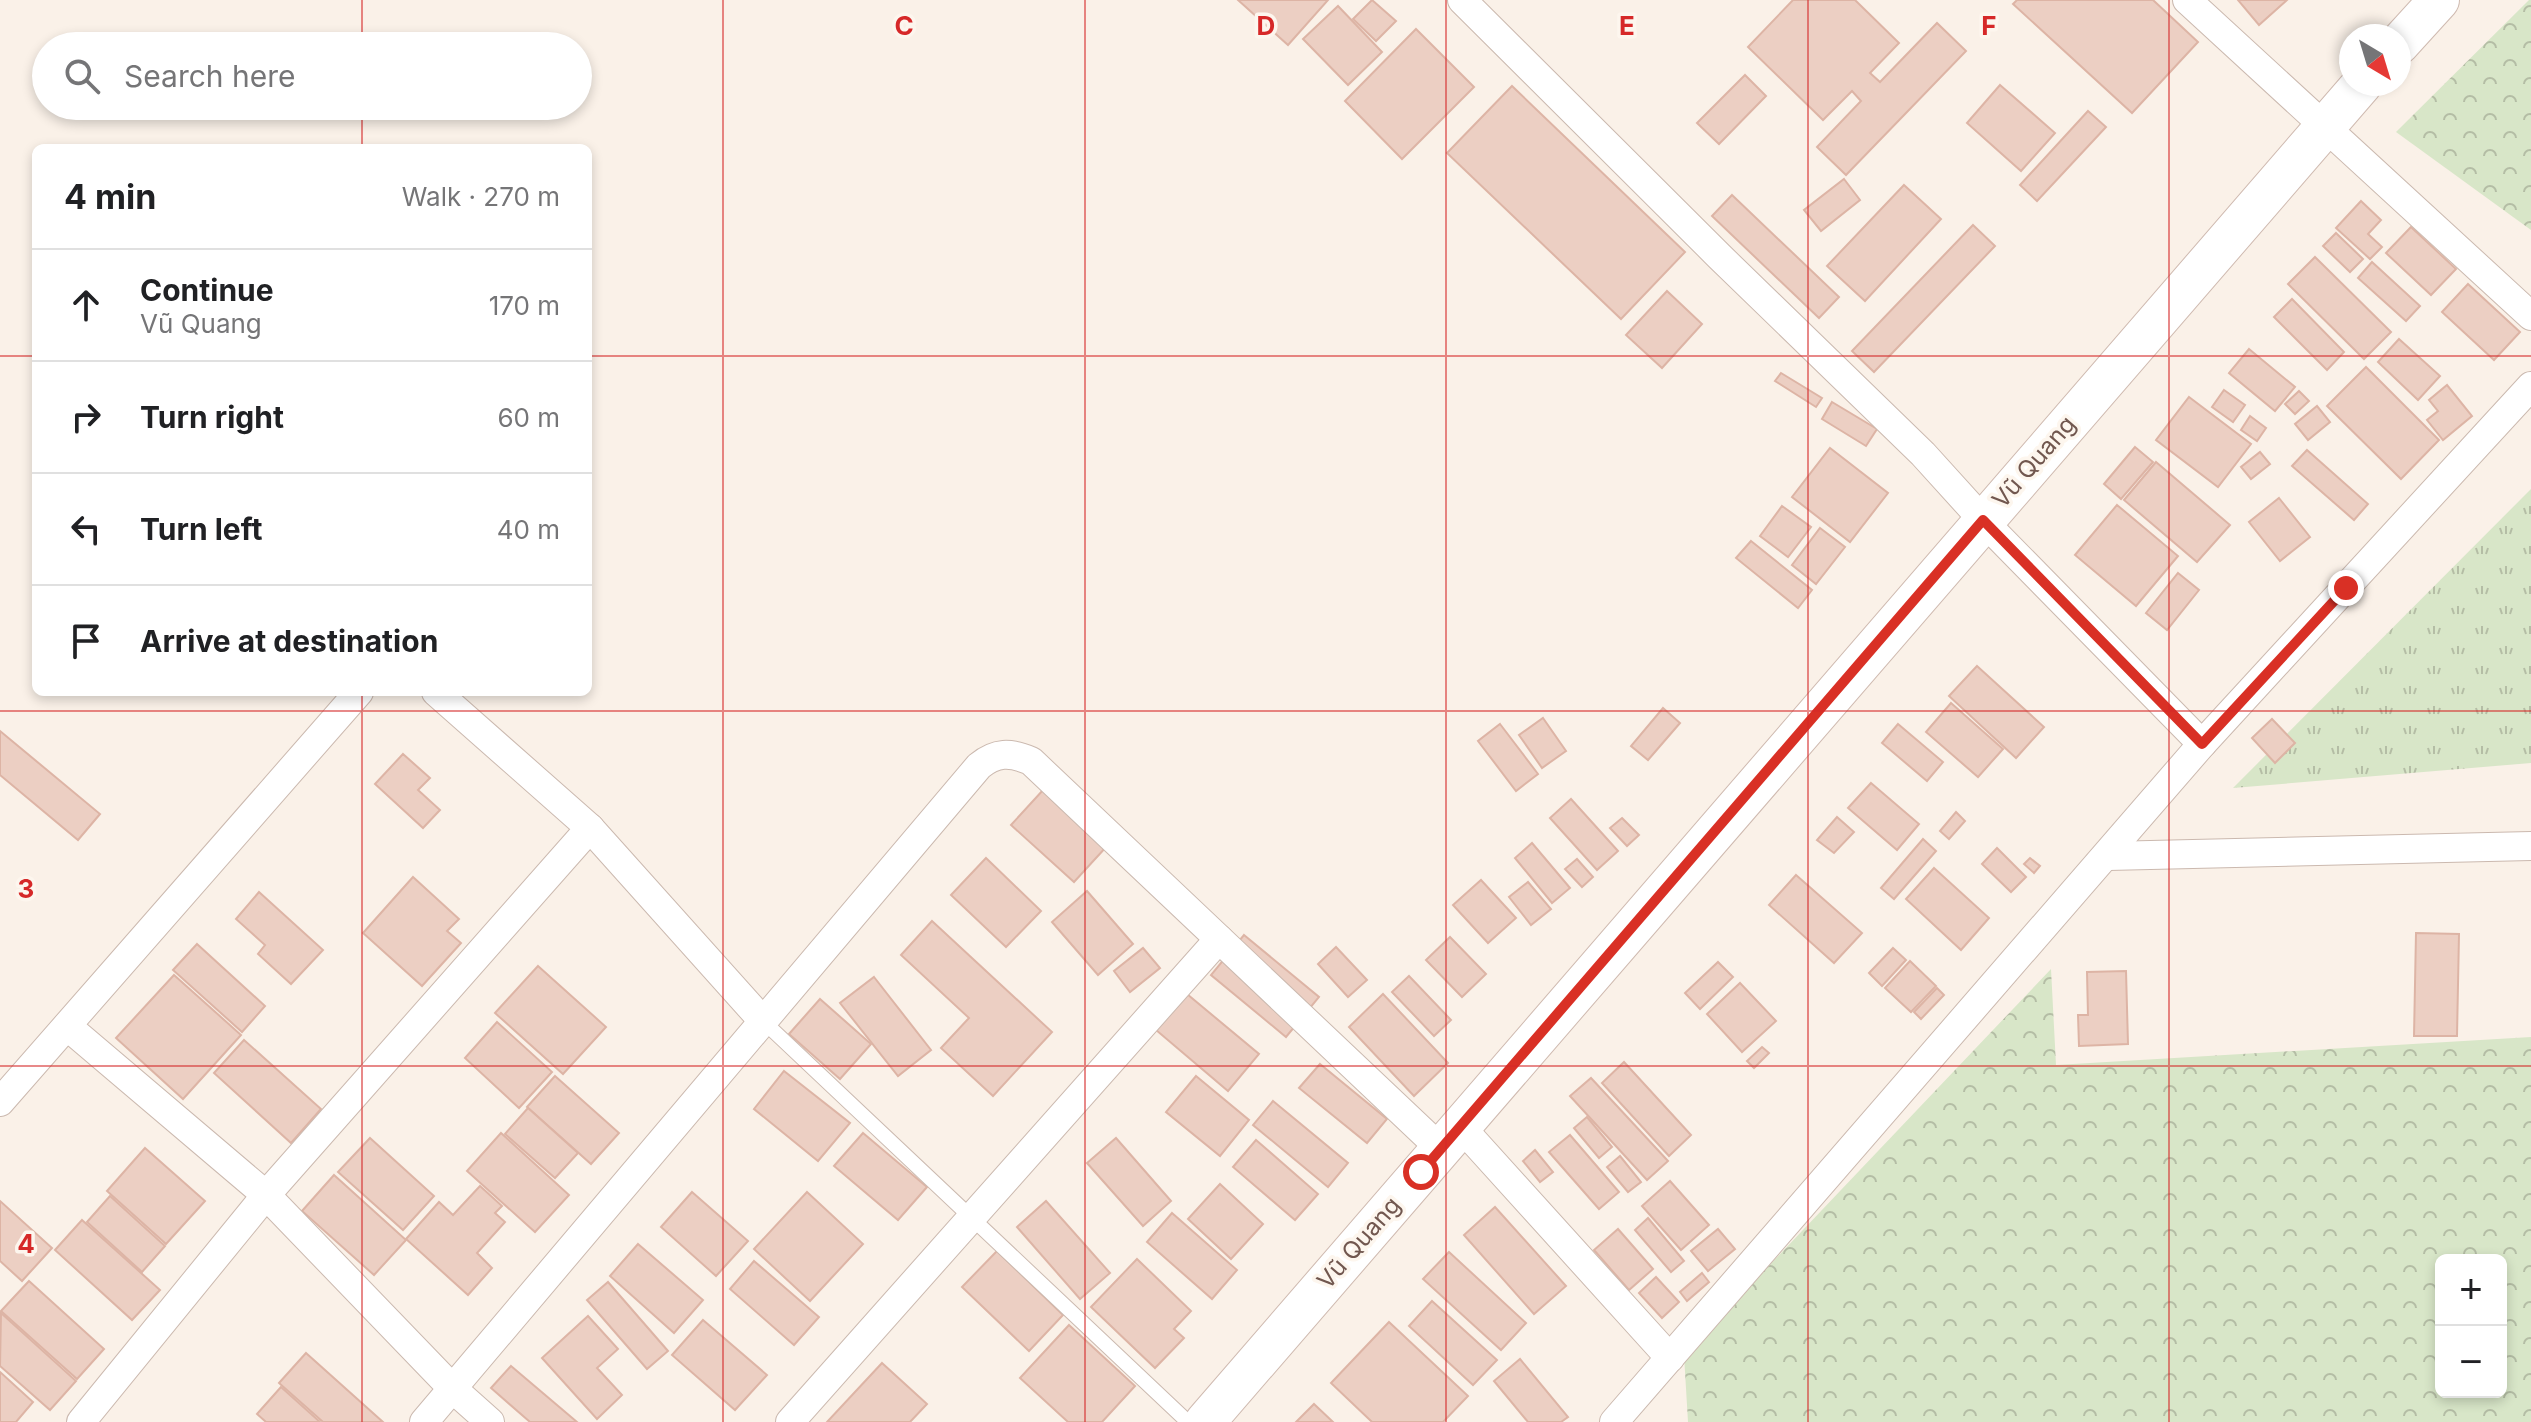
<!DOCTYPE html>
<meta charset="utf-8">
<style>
:root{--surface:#fff;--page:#f6f6f6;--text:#202124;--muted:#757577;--line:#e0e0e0}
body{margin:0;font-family:Inter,sans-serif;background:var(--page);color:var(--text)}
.controls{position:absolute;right:24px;bottom:24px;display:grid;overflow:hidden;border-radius:12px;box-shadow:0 4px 12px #0003}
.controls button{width:72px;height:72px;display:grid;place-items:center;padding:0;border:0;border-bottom:2px solid var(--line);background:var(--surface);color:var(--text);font:40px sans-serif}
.compass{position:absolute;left:2339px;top:24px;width:72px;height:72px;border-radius:50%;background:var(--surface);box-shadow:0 4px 12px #0003;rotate:142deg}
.stop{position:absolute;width:24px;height:24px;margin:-18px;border:6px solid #d93025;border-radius:50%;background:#fff}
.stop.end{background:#d93025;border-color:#fff;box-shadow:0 2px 8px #0008}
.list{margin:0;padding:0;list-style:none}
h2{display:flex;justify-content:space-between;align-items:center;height:104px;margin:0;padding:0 32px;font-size:34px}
h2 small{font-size:26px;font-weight:400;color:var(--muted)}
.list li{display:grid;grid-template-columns:52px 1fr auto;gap:24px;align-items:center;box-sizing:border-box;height:112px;padding:0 32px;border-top:2px solid var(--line)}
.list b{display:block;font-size:30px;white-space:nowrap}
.list p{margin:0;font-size:26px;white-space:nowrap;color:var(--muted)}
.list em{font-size:26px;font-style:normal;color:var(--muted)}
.icon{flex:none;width:44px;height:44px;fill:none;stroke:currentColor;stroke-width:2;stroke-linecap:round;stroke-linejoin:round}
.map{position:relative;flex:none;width:2531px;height:1422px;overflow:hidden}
.search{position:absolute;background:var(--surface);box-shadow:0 4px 12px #0003;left:32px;top:32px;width:560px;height:88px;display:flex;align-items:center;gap:20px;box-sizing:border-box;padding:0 28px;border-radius:44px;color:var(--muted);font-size:30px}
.panel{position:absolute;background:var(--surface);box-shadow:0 4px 12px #0003;left:32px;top:144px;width:560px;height:552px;border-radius:12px}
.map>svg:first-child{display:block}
.grass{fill:url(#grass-tufts)}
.forest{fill:url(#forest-crowns);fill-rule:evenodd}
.building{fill:#eccfc3;stroke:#ddb4a5;stroke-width:2}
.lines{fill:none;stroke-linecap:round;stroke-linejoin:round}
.lane-casing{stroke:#cbb9af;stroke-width:16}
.street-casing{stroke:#cbb9af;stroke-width:30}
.secondary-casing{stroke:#cfbab0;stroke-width:42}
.lane{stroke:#fff;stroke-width:14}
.street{stroke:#fff;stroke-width:28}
.secondary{stroke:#fff;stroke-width:40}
.route{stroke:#d93025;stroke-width:10}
.grid{fill:none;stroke:#d62828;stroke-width:2;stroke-opacity:0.55}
.labels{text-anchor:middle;stroke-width:7;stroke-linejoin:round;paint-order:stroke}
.street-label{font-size:24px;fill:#71574f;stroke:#fdf6ee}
.grid-label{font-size:26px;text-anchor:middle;font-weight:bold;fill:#d62828;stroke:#fdf6ee;stroke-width:7;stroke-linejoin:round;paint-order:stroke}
</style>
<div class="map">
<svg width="2531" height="1422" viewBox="0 0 2531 1422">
<defs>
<pattern id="grass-tufts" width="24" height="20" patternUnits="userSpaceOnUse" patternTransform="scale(2)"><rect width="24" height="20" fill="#d8e6c8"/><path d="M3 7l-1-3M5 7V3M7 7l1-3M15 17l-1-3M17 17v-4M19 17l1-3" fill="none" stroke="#b4bda5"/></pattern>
<pattern id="forest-crowns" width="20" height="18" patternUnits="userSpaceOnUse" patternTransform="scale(2)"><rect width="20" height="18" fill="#d8e6c8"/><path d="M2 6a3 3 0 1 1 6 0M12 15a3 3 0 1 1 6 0" fill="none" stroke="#b4bda5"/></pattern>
</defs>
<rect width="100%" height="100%" fill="#faf1e8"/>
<path class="grass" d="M2531 489V763L2233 788Z"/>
<g class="forest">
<path d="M2529 0H2531V230L2396 132Z"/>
<path d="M2051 969 2056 1065 2531 1037V1422H1688L1684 1355ZM2441 1260H2501V1392H2441Z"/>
</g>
<g class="building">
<path d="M1238 0H1328L1288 45Z"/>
<path d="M1372 0 1396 21 1376 41 1353 19Z"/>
<path d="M1793 0H1855L1899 43 1870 73 1880 82 1937 23 1966 51 1846 175 1817 147 1861 101 1852 91 1823 120 1748 47Z"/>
<path d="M2017 0H2153L2198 42 2132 113 2013 4Z"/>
<path d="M2238 0H2287L2259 25Z"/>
<path d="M1338 6 1382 52 1348 85 1303 39Z"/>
<path d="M1416 29 1474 87 1402 159 1345 101Z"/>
<path d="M1745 75 1766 96 1719 144 1697 123Z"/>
<path d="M2000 85 2055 133 2021 171 1967 123Z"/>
<path d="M1512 86 1685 252 1621 319 1447 153Z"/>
<path d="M2088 111 2106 127 2037 201 2020 185Z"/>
<path d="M1844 179 1860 200 1821 231 1804 210Z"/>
<path d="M1904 185 1941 219 1865 301 1827 266Z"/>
<path d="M1732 195 1839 297 1819 318 1712 216Z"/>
<path d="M2361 201 2381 220 2368 234 2382 247 2370 259 2336 228Z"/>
<path d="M1973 225 1995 246 1874 372 1852 351Z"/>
<path d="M2411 227 2456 269 2431 295 2386 253Z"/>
<path d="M2336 233 2363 259 2350 272 2323 246Z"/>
<path d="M2315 257 2391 332 2364 359 2288 284Z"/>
<path d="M2372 262 2420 306 2406 321 2358 278Z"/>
<path d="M2468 284 2520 332 2494 360 2442 312Z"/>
<path d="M1667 291 1702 324 1662 368 1626 335Z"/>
<path d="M2292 299 2344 352 2327 370 2274 317Z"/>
<path d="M2399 339 2440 376 2418 400 2378 362Z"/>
<path d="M2249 349 2295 387 2275 411 2229 373Z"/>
<path d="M2366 367 2439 440 2401 479 2327 406Z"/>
<path d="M1781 373 1822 398 1816 407 1775 381Z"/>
<path d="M2447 385 2472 416 2443 440 2427 420 2438 411 2429 400Z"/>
<path d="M2224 390 2245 405 2233 422 2212 407Z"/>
<path d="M2299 391 2309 401 2295 414 2285 404Z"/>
<path d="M2189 397 2251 444 2218 487 2156 440Z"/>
<path d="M1832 402 1877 429 1866 446 1822 419Z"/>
<path d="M2317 406 2330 422 2308 440 2295 424Z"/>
<path d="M2250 416 2266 428 2257 441 2241 430Z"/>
<path d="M2135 447 2153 462 2121 499 2104 484Z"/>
<path d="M1830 448 1888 493 1850 542 1792 497Z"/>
<path d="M2307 450 2368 504 2354 520 2292 466Z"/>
<path d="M2260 452 2270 464 2251 479 2241 467Z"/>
<path d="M2156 462 2230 525 2197 562 2124 500Z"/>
<path d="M2279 498 2310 537 2280 561 2249 522Z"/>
<path d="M2117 505 2178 556 2136 606 2075 555Z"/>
<path d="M1782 506 1811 527 1788 557 1760 536Z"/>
<path d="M1820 528 1845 547 1816 584 1792 565Z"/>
<path d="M1751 541 1812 590 1798 608 1736 558Z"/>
<path d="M2178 573 2199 590 2167 630 2146 613Z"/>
<path d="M1977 666 2044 727 2016 758 1949 696Z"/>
<path d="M1951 703 2003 749 1978 777 1926 732Z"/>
<path d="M1663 708 1680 723 1648 760 1631 746Z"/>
<path d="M1543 718 1566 751 1542 768 1519 735Z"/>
<path d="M2272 719 2295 743 2275 763 2252 738Z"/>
<path d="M1500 724 1538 774 1516 791 1478 741Z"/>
<path d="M1898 724 1943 762 1927 781 1882 743Z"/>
<path d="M0 731 100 814 78 840 0 775Z"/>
<path d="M403 754 430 778 418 790 440 810 423 828 375 784Z"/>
<path d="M1871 783 1919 824 1897 850 1848 808Z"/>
<path d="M1044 789 1107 846 1074 882 1011 825Z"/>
<path d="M1571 799 1618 851 1597 870 1550 818Z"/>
<path d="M1956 812 1965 821 1949 839 1940 831Z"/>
<path d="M1837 817 1854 832 1834 853 1817 840Z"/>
<path d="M1622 818 1639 835 1627 846 1610 828Z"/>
<path d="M1923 839 1936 851 1894 899 1881 888Z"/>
<path d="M1532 843 1570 888 1552 903 1515 858Z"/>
<path d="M1997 848 2026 877 2011 892 1982 864Z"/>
<path d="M986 858 1041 911 1006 947 951 895Z"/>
<path d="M2030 858 2040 866 2034 873 2024 864Z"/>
<path d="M1577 859 1593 877 1582 887 1565 869Z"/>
<path d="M1934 868 1989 918 1961 950 1906 899Z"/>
<path d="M1796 875 1862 933 1834 963 1769 905Z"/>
<path d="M413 877 459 919 447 931 461 943 422 986 363 933Z"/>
<path d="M1481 880 1516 918 1488 943 1453 905Z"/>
<path d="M1528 882 1551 909 1531 925 1509 897Z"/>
<path d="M1087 891 1133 944 1098 975 1052 922Z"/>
<path d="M259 892 323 950 291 984 258 954 265 945 236 919Z"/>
<path d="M932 921 1052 1032 993 1096 941 1048 969 1018 901 955Z"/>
<path d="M2416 933 2459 934 2457 1036H2414Z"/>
<path d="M1244 935 1319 997 1286 1037 1211 975Z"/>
<path d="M1450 937 1486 974 1462 997 1426 960Z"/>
<path d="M197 944 265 1006 242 1032 173 970Z"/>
<path d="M1336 947 1367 980 1348 997 1318 964Z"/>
<path d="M1143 948 1160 968 1130 992 1114 971Z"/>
<path d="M1893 948 1906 960 1882 986 1869 973Z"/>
<path d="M1910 961 1936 986 1911 1012 1885 988Z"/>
<path d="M1718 962 1733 977 1700 1009 1685 993Z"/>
<path d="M538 966 606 1027 563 1074 495 1013Z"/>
<path d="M2126 971 2128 1044 2079 1046 2078 1015H2088L2087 972Z"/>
<path d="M174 975 241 1035 183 1099 116 1038Z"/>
<path d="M1409 976 1451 1020 1434 1036 1392 992Z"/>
<path d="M874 977 931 1050 898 1076 840 1003Z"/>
<path d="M1740 983 1776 1021 1742 1052 1707 1014Z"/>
<path d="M1937 988 1944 995 1921 1019 1914 1012Z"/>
<path d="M1187 994 1259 1054 1228 1091 1156 1030Z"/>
<path d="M1383 994 1448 1063 1414 1096 1349 1027Z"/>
<path d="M820 999 871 1044 840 1079 789 1034Z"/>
<path d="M497 1022 552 1072 519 1108 465 1058Z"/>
<path d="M244 1040 321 1109 291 1143 214 1073Z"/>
<path d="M1762 1047 1769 1053 1754 1068 1747 1061Z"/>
<path d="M1624 1062 1691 1135 1669 1156 1602 1083Z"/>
<path d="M1320 1064 1387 1119 1367 1143 1299 1088Z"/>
<path d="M784 1071 850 1123 818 1161 754 1109Z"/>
<path d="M555 1076 619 1133 591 1164 527 1107Z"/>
<path d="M1196 1076 1249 1120 1220 1156 1166 1112Z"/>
<path d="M1591 1078 1668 1161 1647 1180 1570 1096Z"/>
<path d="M1273 1101 1348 1163 1328 1187 1253 1125Z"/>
<path d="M528 1108 578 1153 555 1178 505 1134Z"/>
<path d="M1587 1117 1612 1147 1599 1158 1574 1128Z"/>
<path d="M501 1133 569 1195 535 1232 467 1171Z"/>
<path d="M863 1133 927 1187 898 1220 834 1166Z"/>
<path d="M1570 1135 1619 1192 1599 1209 1549 1152Z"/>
<path d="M370 1138 434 1196 403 1230 338 1172Z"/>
<path d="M1116 1138 1171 1201 1143 1226 1087 1163Z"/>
<path d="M1256 1140 1318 1194 1295 1220 1233 1167Z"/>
<path d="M145 1148 205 1201 166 1244 107 1191Z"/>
<path d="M1535 1150 1553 1172 1540 1182 1523 1161Z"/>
<path d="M1620 1156 1641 1182 1628 1192 1607 1167Z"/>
<path d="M334 1175 406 1240 374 1275 302 1211Z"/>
<path d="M1670 1181 1709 1225 1681 1250 1642 1206Z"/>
<path d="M1220 1184 1263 1224 1231 1259 1188 1219Z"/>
<path d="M480 1186 502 1206 495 1213 505 1222 477 1253 492 1268 468 1295 406 1239 439 1202 453 1215Z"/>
<path d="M692 1192 748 1241 716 1276 661 1227Z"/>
<path d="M807 1192 863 1244 810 1301 754 1249Z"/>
<path d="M110 1196 165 1246 142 1272 87 1222Z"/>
<path d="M0 1201 52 1248 22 1281 0 1261Z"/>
<path d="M1046 1201 1110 1273 1080 1299 1017 1227Z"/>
<path d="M1495 1207 1566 1286 1534 1314 1464 1235Z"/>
<path d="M1172 1213 1237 1270 1212 1299 1147 1242Z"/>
<path d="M1648 1218 1684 1261 1671 1272 1635 1230Z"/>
<path d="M82 1220 160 1290 132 1320 55 1250Z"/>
<path d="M1618 1229 1653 1269 1629 1290 1594 1250Z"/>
<path d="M1718 1229 1735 1249 1708 1271 1691 1251Z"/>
<path d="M638 1244 703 1300 674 1333 610 1276Z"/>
<path d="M997 1251 1063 1315 1029 1351 962 1287Z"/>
<path d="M1449 1252 1526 1323 1501 1350 1423 1279Z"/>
<path d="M1137 1259 1191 1311 1174 1329 1184 1338 1155 1368 1091 1307Z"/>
<path d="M754 1261 819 1317 794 1345 730 1289Z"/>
<path d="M1702 1273 1709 1282 1687 1301 1680 1292Z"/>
<path d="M1656 1277 1679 1302 1662 1318 1639 1293Z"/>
<path d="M29 1281 104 1349 77 1379 1 1311Z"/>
<path d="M608 1282 668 1351 647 1369 587 1300Z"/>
<path d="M1432 1301 1497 1360 1473 1385 1409 1326Z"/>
<path d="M1 1313 76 1381 50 1410 0 1366Z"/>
<path d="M588 1316 618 1349 597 1368 622 1395 597 1419 542 1358Z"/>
<path d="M703 1320 767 1375 735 1410 672 1355Z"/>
<path d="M1389 1322 1468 1396 1443 1422H1372L1331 1383Z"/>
<path d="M1069 1325 1135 1386 1102 1422H1068L1020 1378Z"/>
<path d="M306 1353 383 1422H323L279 1383Z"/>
<path d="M1520 1359 1568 1417 1561 1422H1528L1494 1381Z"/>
<path d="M882 1363 927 1404 910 1422H827Z"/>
<path d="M511 1366 577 1422H530L491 1388Z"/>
<path d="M0 1372 33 1402 16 1422H0Z"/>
<path d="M281 1387 320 1422H266L257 1414Z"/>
<path d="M1314 1404 1333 1422H1296Z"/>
</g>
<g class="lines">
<g class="lane-casing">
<path id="lane" d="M763 1021 1188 1422"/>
</g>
<g class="street-casing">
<g id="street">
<path d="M1462 0 1719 256 1923 454 1991 529 2202 744"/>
<path d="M2187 0 2531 316"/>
<path d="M436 692 590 828 763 1021"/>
<path d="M2108 856 2531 846"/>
<path d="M67 1026 266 1195 453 1389 490 1422"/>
<path d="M0 1102 359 692"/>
<path d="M1461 1127 1670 1358"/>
<path d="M81 1422 266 1195 590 828"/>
<path d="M424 1422 979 766C996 752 1010 752 1031 761L1441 1149"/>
<path d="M790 1422 1219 939"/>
<path d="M1614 1422 2202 744 2531 386"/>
</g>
</g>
<g class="secondary-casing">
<g id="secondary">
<path d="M2399 44 2439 0"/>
<path d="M1205 1422 2362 84"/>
</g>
</g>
<use href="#lane" class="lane"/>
<use href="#street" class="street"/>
<use href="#secondary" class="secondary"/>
</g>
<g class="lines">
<path class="route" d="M1421 1172 1983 520 2202 744 2346 588"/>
</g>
<path class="grid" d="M362 0V46M723 0V1422M1085 0V1422M1446 0V1422M1808 0V1422M2169 0V1422M362 106V148M0 356H36M588 356H2531M362 692V1422M0 711H2531M0 1066H2531"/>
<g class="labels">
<g class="street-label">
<text transform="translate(2034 462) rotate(-49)" y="8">Vũ Quang</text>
<text transform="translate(1359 1243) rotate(-49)" y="8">Vũ Quang</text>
</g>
</g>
<g class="grid-label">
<text x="904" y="35">C</text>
<text x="1266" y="35">D</text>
<text x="1627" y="35">E</text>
<text x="1989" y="35">F</text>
<text x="26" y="898">3</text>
<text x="26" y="1253">4</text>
</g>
</svg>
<div class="controls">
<button>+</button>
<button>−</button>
</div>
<svg class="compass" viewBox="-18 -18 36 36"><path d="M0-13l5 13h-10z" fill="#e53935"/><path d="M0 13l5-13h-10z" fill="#757577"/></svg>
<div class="stop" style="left:1421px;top:1172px"></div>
<div class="stop end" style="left:2346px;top:588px"></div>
<div class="search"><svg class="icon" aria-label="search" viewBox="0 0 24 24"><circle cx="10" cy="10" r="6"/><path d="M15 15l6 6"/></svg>Search here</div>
<section class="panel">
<h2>4 min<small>Walk · 270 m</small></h2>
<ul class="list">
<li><svg class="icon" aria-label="ahead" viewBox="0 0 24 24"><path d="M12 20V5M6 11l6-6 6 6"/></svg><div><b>Continue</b><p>Vũ Quang</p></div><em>170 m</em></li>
<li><svg class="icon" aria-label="right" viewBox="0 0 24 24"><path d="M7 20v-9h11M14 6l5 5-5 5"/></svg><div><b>Turn right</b></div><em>60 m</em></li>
<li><svg class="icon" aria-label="left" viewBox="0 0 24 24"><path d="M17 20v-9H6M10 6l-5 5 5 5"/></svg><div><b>Turn left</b></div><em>40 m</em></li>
<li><svg class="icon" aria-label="arrive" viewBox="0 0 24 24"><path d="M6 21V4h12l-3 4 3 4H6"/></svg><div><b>Arrive at destination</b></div></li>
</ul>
</section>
</div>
